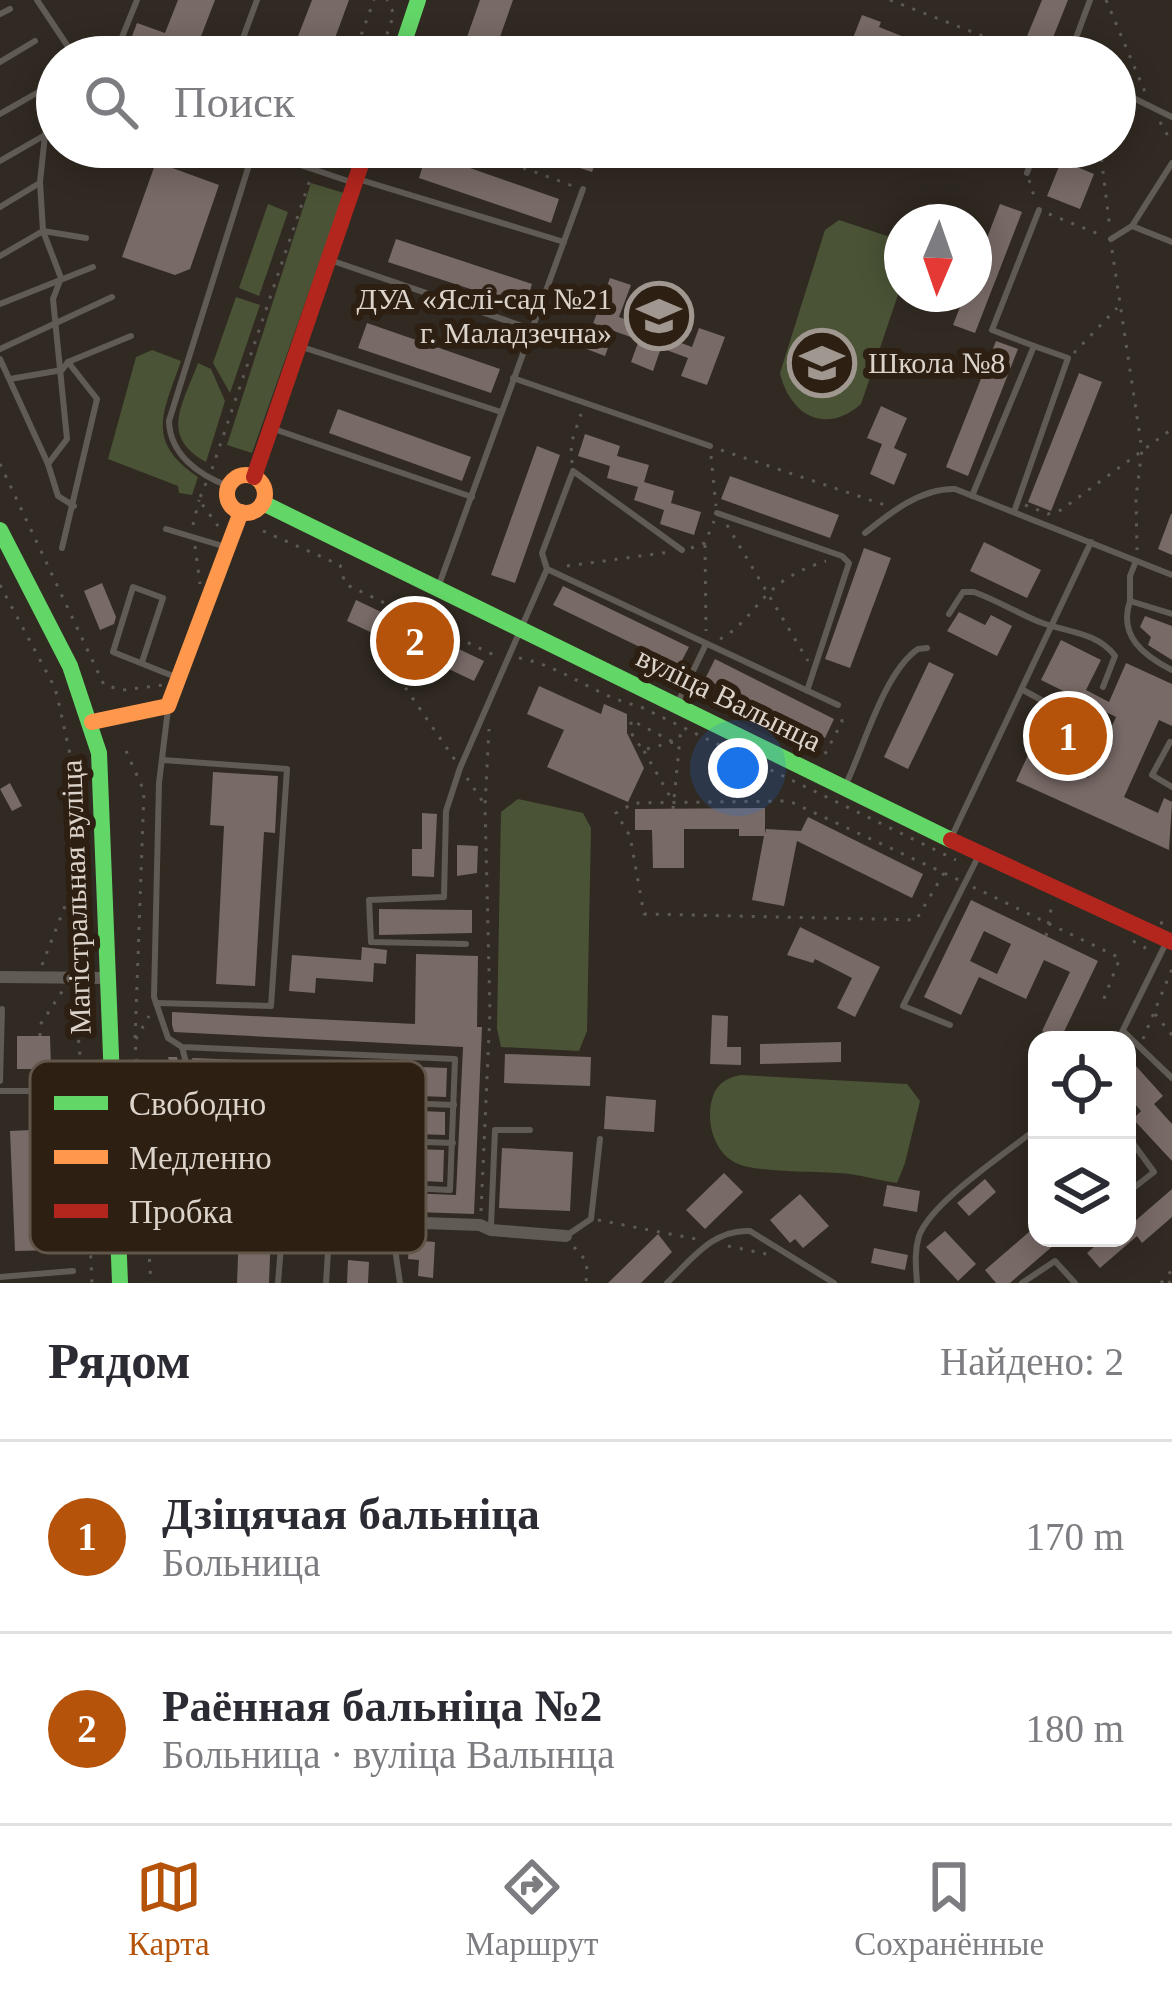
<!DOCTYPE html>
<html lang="ru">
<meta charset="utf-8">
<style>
:root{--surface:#fff;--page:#f2f2f3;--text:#2b2b33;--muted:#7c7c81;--line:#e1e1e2;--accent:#b45309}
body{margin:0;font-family:Georgia,serif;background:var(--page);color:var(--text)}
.controls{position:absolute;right:36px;bottom:36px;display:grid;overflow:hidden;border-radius:24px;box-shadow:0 6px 30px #0003}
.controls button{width:108px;height:108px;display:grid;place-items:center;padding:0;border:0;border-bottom:3px solid var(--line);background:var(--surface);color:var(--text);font:60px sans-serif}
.compass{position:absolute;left:884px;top:204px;width:108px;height:108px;border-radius:50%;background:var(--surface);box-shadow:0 6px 30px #0003;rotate:182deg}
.you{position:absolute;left:738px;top:768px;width:42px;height:42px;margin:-30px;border:9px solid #fff;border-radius:50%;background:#1a73e8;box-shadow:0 0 0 18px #1a73e833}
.badge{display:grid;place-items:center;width:78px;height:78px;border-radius:50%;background:var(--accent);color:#fff;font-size:39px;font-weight:700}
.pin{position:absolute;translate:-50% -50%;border:6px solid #fff;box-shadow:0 3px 12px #0006}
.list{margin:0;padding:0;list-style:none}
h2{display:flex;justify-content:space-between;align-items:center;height:156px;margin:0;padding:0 48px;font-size:51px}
h2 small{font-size:39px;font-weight:400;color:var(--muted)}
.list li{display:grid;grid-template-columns:78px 1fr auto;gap:36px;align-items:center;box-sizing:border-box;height:192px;padding:0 48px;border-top:3px solid var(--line)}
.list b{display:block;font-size:45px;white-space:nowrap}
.list p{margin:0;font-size:39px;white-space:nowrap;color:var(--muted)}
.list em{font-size:39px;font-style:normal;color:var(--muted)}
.icon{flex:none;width:66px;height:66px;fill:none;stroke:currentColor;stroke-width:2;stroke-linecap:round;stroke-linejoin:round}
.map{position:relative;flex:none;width:1172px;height:1283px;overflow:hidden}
.search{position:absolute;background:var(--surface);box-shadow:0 6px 30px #0003;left:36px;right:36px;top:36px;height:132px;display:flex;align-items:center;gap:30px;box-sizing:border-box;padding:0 42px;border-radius:66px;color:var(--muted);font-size:45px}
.sheet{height:540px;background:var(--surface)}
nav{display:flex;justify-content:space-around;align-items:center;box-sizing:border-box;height:168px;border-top:3px solid var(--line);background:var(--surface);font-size:33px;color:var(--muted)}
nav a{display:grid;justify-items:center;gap:6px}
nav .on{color:var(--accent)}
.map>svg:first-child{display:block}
.green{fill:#4a5335}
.building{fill:#786a66;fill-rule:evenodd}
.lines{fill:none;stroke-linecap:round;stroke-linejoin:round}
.path{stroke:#5f5a55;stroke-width:3;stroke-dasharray:3 9;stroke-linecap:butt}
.lane{stroke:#615b55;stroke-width:6}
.street{stroke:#615b55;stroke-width:12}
.fast{stroke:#63d668;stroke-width:16}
.slow{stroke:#ff974d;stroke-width:16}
.jam{stroke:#b3261e;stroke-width:16}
.labels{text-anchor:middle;stroke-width:12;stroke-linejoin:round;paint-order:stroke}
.poi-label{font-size:30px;fill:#dcd3cb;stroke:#2d2013;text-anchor:end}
.street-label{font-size:30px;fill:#dcd3cb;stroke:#2d2013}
.key{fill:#2d2013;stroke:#62564a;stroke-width:3}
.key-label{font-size:33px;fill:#dcd3cb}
</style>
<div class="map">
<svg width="1172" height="1283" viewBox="0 0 1172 1283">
<rect width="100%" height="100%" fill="#312a22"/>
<g class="green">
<path d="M311 183 344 193 252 453 227 445Z"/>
<path d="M268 204 288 212 259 296 239 288Z"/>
<path d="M839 220 902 241V283L861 404C826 435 790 416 780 373L825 230Z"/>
<path d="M236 297 260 305 230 393 213 363Z"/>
<path d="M152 350 181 361C163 413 145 441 198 477L192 495 179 493 178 486 108 459 136 357Z"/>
<path d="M198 363 211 369 225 401 206 462C159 436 183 404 198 363Z"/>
<path d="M518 799 583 813 591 828 587 1031 579 1051 501 1047 497 1028 501 812Z"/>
<path d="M741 1075 907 1084 920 1101 905 1163 897 1183C881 1181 865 1176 850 1174 824 1171 754 1173 736 1163 713 1152 705 1119 713 1096 717 1084 728 1077 741 1075Z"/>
</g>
<g class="building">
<path d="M178 0H215L193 57 160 47 156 57H124L137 23 165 33Z"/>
<path d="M312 0H349L328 57H290Z"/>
<path d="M480 0H513L493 57H460Z"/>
<path d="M1042 0H1068L1048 50 1025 41Z"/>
<path d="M862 15 881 22 879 27 954 57H890L875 51 871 57 849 48Z"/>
<path d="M570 147H601L592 172 565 163Z"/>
<path d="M1052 147H1085L1077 167 1094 174 1080 209 1047 196 1060 164 1047 159Z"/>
<path d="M427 153 559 199 551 223 419 178Z"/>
<path d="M156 162 219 185 190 269 175 275 122 257Z"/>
<path d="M1000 204 1022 212 975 333 953 325 965 294H974V272Z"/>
<path d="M396 239 532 284 525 307 388 262Z"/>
<path d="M610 278 631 285 619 317 644 326 652 303 675 311 665 337 692 347 699 328 725 337 707 385 681 376 688 358 661 348 653 371 631 362 639 340 614 331 605 356 584 348Z"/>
<path d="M367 323 500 369 491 393 358 348Z"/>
<path d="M996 341 1018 349 968 476 946 467Z"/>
<path d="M1079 373 1102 382 1051 511 1028 502Z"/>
<path d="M881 406 907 418 894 448 907 454 894 485 870 474 882 444 867 438Z"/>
<path d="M338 409 471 457 462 481 329 433Z"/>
<path d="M585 434 620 446 617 456 649 465 644 482 674 491 671 503 701 512 694 535 660 524 664 510 634 500 638 487 607 478 610 466 578 456Z"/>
<path d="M537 446 560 455 515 583 491 575Z"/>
<path d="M730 476 839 515 830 538 721 499Z"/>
<path d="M1171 514H1172V555L1158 549Z"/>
<path d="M984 542 1041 570 1027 598 970 571Z"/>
<path d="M864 548 891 558 850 668 825 659Z"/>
<path d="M102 583 116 617 114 624 100 630 84 591Z"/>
<path d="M563 586 689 647 679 666 553 605Z"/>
<path d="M356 600 484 661 474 681 347 621Z"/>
<path d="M959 612 985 625 991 615 1012 626 997 656 947 631Z"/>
<path d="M1145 616 1172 626V660L1148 645 1151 637 1140 627Z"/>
<path d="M1061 640 1101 660 1086 690 1109 702 1126 663 1172 684V726L1159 720 1124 797 1158 813 1164 798 1172 802 1169 850 1016 781 1036 738 1057 748 1051 761 1088 778 1116 717 1041 680Z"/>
<path d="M715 659 834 719 825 738 705 679Z"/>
<path d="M929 662 954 674 908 769 884 757Z"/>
<path d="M539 686 601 714 604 704 627 714V733L644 768 628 802 547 767 564 730 527 714Z"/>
<path d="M213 772 278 776 275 833 264 832 255 986 216 984 224 826 210 825Z"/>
<path d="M10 783 22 806 12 811 0 789Z"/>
<path d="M765 808V834L766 829 801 831 808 817 923 874 912 898 797 841 784 906 752 900 764 836H739V829H684V868H653L652 830H635V809Z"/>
<path d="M422 813 437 814 434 877 412 876V849H422Z"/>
<path d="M457 845 478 846 477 873 457 876Z"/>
<path d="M971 900 1098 961 1060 1040 1042 1031 1070 972 1044 960 1026 999 979 977 961 1015 924 997ZM984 931 1011 944 997 974 970 961Z"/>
<path d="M379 909 472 910V933L379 935Z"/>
<path d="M800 927 880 967 855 1017 837 1008 852 978 815 959 813 963 787 955Z"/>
<path d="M362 947 387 950 386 964 374 963 373 982 316 978 315 993 289 991 292 955 361 960Z"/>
<path d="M416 954 478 956 477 1027H482L474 1214 206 1205 168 1057H177L212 1185 456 1195 463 1047 174 1032 172 1025V1012L415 1024Z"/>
<path d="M712 1015 728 1016 727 1047H741V1065L710 1064Z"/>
<path d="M17 1036H50L51 1069H17Z"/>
<path d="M841 1042V1062L760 1064V1044Z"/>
<path d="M505 1054 591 1057 590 1086 504 1083Z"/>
<path d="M1127 1056 1163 1096 1154 1104 1172 1124V1161L1133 1119 1141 1111 1127 1095Z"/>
<path d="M192 1058 447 1068 446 1097 200 1088Z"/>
<path d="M606 1096 656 1100 654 1132 604 1129Z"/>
<path d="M204 1103 445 1112V1135L210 1127Z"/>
<path d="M53 1129 58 1250 15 1251 10 1131Z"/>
<path d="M214 1142 444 1150 443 1182 222 1171Z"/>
<path d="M502 1148 573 1152 570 1211 499 1208Z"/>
<path d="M724 1173 743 1192 705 1229 686 1210Z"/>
<path d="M985 1179 996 1192 969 1216 957 1203Z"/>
<path d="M887 1185 920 1191 917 1212 883 1206Z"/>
<path d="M1172 1189V1217L1142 1243 1137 1236 1100 1268 1087 1253 1104 1238H1127V1228Z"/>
<path d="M800 1194 829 1226 803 1248 795 1239 790 1243 770 1220Z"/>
<path d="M1037 1225V1238H1062L1010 1283H996L985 1270Z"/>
<path d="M239 1230 271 1231 269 1283H237Z"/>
<path d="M945 1231 976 1264 958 1281 926 1247Z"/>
<path d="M658 1234 672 1252 641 1283H608Z"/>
<path d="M410 1240 435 1242 433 1278 418 1276 419 1260 408 1259Z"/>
<path d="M874 1248 908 1255 905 1270 871 1263Z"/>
<path d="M348 1260 369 1262 368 1283H347Z"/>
</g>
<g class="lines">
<g class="path">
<path d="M890 0 1011 47"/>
<path d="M1106 0 1145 92"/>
<path d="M353 57 374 0"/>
<path d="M379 57 394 14 387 0"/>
<path d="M1160 122 1172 143"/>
<path d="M299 147 318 154"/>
<path d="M467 147 573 186"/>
<path d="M1100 147 1110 229"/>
<path d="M317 162 322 147"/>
<path d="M343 163 348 147"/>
<path d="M1029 180 1035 199"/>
<path d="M1049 214 1101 235"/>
<path d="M1112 250 1142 450 1136 497 1137 550"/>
<path d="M1074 353 1117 308"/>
<path d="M721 450 888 506"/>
<path d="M711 456 716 506"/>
<path d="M572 463 571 444 581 414"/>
<path d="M0 464 104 685 123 690 163 685"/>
<path d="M212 469 311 177"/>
<path d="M206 483 199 500 218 526"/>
<path d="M1025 505 1048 514 1061 510 1172 429"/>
<path d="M193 525 199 500"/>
<path d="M727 525 808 661"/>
<path d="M263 531 340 565 345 584 498 657"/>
<path d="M705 545 706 631"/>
<path d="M195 546 200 584"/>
<path d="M691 548 705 543 714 521"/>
<path d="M567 566 670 552"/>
<path d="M0 585 55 688 59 704 71 759 83 947 75 965"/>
<path d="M720 639C743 627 753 607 772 590 787 576 807 567 826 561"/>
<path d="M385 658 455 760"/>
<path d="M519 658C563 666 596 697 639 706L956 860"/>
<path d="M673 742 643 750 631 733V720L673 742 679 746"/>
<path d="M126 751 144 791 135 1040 146 1201"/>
<path d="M644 751 672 800"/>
<path d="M825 754 842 722 841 712"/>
<path d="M467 778 485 805"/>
<path d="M673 809 681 728"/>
<path d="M944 873 916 920 644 914 630 836 616 813 634 803 789 801 959 880"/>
<path d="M973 887 1120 958 1101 1006"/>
<path d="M1160 923 1172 922"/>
<path d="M1046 936 1052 904"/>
<path d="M1133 941 1151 951"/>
<path d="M42 965 78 873"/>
<path d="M74 992 83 1087 92 1283"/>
<path d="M1155 1014 1172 1035"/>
<path d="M40 1036V1025L63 990"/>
<path d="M136 1039 149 1016"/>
<path d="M1143 1039 1172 969"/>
<path d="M481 1211 490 1012 485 805 489 729"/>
<path d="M598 1220 701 1240"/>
<path d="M147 1223 151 1283"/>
<path d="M728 1246 771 1255"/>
<path d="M574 1247 587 1262 586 1283"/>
<path d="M1161 1283 1172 1270"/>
<path d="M1168 1283 1172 1281"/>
</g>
<g class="lane">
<path d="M37 0 75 57"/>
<path d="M0 14 10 9"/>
<path d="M1019 50 1037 57"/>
<path d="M114 57 137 0"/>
<path d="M236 57 257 0"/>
<path d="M1069 57 1090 0"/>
<path d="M0 62 35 41"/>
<path d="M1115 89 1172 117"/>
<path d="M0 114 56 82 45 135 0 161"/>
<path d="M45 135 40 182 43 231 86 238"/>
<path d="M247 147 351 182"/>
<path d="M1027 173 1036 147"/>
<path d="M361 180 564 242"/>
<path d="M0 207 38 184"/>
<path d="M1132 226 1172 242"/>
<path d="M1111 239 1132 226 1172 163"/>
<path d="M0 256 43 231 61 278 53 299 67 439 48 464 58 496 74 506"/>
<path d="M330 260 531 329"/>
<path d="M0 304 93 267"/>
<path d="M299 346 501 412"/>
<path d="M1034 346 992 330 1039 210"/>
<path d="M0 349 112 297"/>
<path d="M0 359 48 464"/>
<path d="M513 378 710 446"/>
<path d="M10 379 62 370 68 362 131 336"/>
<path d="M271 428 472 497"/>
<path d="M228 486C199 475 170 455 169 421L254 149"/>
<path d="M972 496 1034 346 1068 358 1014 512"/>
<path d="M717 513 842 556 849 563 807 691"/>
<path d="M166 529 226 547"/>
<path d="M865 533C890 513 921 488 955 489L1172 575"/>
<path d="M62 548 97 399 68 362"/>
<path d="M682 550 573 471 542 553 547 569 838 705"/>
<path d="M1136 561 1130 576V601L1172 614"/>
<path d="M440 582 583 189"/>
<path d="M1130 601C1118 636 1144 656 1172 670"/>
<path d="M949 614 963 592H974C996 600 1016 612 1037 621 1063 632 1097 631 1115 656L1103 687"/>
<path d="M142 662 163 598 133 587 113 652 178 678"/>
<path d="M1023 690 1074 718 1077 736 1071 749"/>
<path d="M679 700 706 644"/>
<path d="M168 709 159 783 154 997 168 1038 182 1047 455 1059 450 1190 216 1178 182 1047"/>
<path d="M1170 742 1152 775 1172 787"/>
<path d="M846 784C864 747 884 672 918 649L927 648"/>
<path d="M952 836 1091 542"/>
<path d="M466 944 371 942 369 900 444 897 446 811 460 768 547 569"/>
<path d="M156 1003 271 1006 287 769 163 760"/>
<path d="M950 1025 903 1006 978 857"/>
<path d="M1123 1031 1172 1078"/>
<path d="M1118 1040 1167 941"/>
<path d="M0 1081 2 1009"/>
<path d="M0 1091H54"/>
<path d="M193 1095 454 1105"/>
<path d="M205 1134 453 1143"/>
<path d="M1127 1135 1154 1172 1127 1193"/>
<path d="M391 1221 400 1283"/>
<path d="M491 1226 495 1130H530"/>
<path d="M566 1236 591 1219 600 1139"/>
<path d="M0 1277 73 1271"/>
<path d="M278 1283 283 1221"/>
<path d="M326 1283 330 1221"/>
<path d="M667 1283C692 1259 713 1229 750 1231L834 1283"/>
<path d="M917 1283C916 1267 914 1252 919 1236 932 1201 1007 1153 1037 1128"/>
<path d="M1022 1283 1055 1261 1075 1283"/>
</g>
<g class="street">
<path d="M0 977 108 978"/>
<path d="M115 1212 480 1225 491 1230 566 1236"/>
</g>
<g class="fast">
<path d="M399 57 418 0"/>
<path d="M263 503 951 840"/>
<path d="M0 530 70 666 99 753 120 1283"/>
</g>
<g class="slow">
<circle cx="246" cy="494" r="19"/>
<path d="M92 722 168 706 241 512"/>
</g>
<g class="jam">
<path d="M254 477 367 147"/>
<path d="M951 840 1172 942"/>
</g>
</g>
<defs>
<g id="school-ring" transform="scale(3.45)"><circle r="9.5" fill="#2d2013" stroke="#a09890" stroke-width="1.5"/><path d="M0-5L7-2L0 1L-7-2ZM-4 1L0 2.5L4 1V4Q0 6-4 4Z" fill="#a09890"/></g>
</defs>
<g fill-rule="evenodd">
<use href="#school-ring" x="659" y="316"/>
<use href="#school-ring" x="822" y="363"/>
</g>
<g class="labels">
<g class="poi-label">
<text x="612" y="309">ДУА «Яслі-сад №21<tspan x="612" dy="34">г. Маладзечна»</tspan></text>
<text x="868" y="373" text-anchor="start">Школа №8</text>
</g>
<g class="street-label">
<text transform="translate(729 699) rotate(26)" y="10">вуліца Валынца</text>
<text transform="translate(76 897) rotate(-92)" y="10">Магістральная вуліца</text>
</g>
</g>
<rect x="30" y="1061" width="396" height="192" rx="18" class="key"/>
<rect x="54" y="1096" width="54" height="14" fill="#63d668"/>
<rect x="54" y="1150" width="54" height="14" fill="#ff974d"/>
<rect x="54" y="1204" width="54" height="14" fill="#b3261e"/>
<g class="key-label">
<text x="129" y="1115">Свободно</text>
<text x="129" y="1169">Медленно</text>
<text x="129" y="1223">Пробка</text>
</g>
</svg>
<div class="controls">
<button><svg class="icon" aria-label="locate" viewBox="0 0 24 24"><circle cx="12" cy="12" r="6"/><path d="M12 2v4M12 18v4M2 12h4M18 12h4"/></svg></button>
<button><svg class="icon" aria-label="layers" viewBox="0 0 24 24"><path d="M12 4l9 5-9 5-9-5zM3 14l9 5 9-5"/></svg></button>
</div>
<svg class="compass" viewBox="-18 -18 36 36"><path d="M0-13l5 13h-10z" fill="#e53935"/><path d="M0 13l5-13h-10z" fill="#7c7c81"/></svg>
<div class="you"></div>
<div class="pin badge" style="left:1068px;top:736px">1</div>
<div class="pin badge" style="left:415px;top:641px">2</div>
<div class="search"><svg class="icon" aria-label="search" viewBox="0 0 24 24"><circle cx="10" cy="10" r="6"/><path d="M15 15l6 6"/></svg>Поиск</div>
</div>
<section class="sheet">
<h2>Рядом<small>Найдено: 2</small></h2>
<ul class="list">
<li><span class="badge">1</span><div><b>Дзіцячая бальніца</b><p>Больница</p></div><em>170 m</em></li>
<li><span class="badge">2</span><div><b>Раённая бальніца №2</b><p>Больница · вуліца Валынца</p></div><em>180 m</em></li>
</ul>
</section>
<nav>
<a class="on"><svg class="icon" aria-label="map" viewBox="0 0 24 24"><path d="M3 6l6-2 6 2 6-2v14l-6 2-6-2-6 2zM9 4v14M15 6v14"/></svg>Карта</a>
<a><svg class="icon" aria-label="directions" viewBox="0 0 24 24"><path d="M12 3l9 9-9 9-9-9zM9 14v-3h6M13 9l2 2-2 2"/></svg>Маршрут</a>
<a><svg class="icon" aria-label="saved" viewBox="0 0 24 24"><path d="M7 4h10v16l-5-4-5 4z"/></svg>Сохранённые</a>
</nav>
